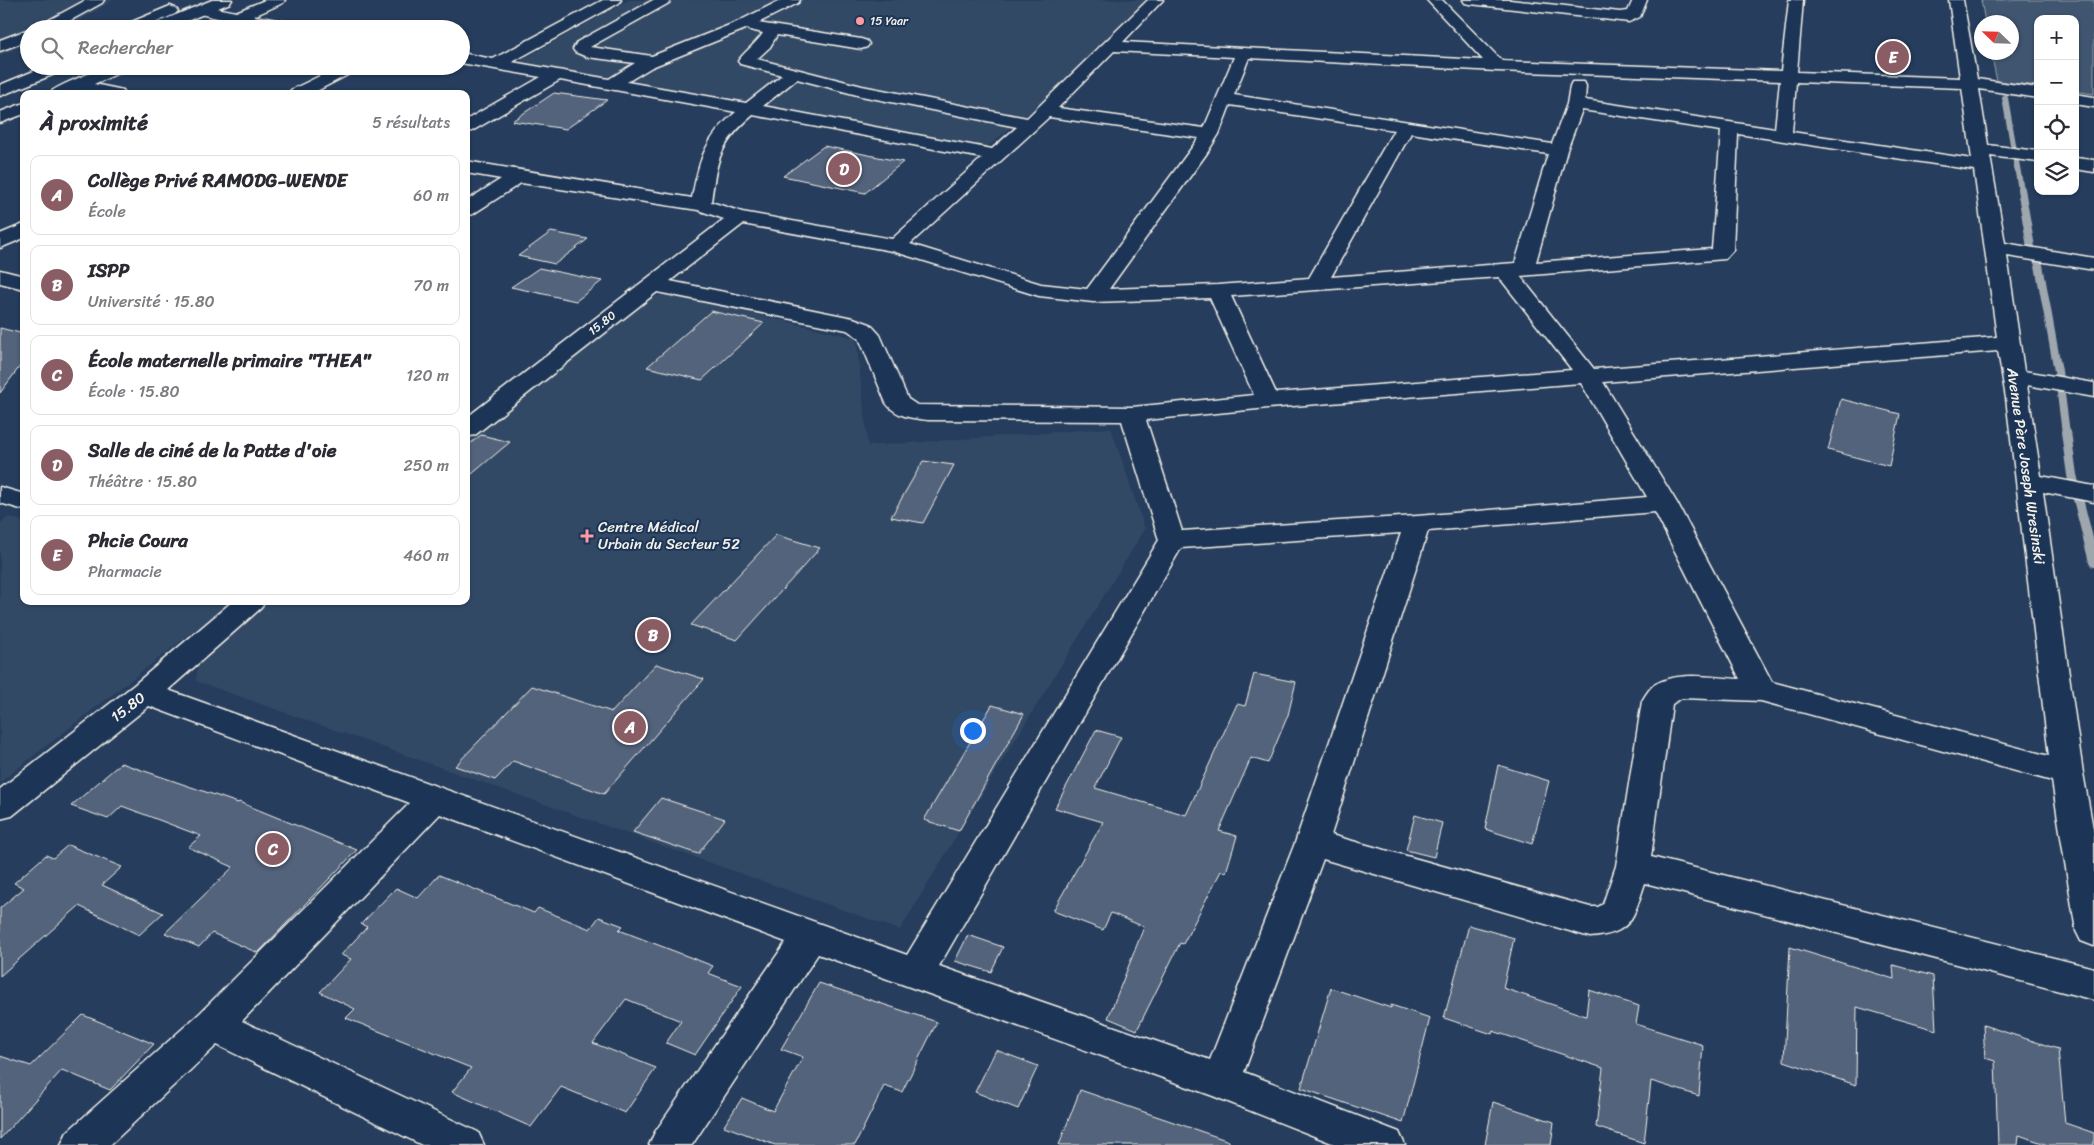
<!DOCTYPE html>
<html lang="fr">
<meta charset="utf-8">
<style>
:root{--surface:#fff;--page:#f7f7f7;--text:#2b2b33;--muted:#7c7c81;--line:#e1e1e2;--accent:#8a5d65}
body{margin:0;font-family:Sriracha,sans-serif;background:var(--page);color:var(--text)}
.controls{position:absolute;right:15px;top:15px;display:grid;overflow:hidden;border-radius:10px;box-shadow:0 1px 4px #0004}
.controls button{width:45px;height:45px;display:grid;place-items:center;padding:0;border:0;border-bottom:1px solid var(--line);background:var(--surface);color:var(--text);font:25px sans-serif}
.compass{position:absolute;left:1974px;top:15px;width:45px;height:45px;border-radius:50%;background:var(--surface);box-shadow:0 1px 4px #0004;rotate:293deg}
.you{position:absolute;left:972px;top:730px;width:18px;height:18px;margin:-12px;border:4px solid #fff;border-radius:50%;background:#1a73e8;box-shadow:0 0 0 8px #1a73e833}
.badge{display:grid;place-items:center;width:32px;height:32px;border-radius:50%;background:var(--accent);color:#fff;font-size:16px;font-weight:700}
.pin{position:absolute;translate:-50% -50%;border:2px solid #fff;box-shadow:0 1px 5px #0006}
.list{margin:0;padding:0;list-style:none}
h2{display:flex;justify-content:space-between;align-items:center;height:65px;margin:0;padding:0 20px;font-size:21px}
h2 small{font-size:16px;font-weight:400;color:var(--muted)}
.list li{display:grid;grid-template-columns:32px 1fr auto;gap:15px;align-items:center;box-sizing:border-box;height:80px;margin:0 10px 10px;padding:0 10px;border:1px solid var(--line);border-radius:10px}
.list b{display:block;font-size:19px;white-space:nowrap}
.list p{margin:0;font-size:16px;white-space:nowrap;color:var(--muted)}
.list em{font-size:16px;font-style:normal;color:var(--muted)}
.icon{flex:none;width:28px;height:28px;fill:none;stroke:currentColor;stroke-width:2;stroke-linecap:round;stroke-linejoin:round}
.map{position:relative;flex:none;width:2094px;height:1145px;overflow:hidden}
.search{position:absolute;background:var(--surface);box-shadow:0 1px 4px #0004;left:20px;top:20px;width:450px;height:55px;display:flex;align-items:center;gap:12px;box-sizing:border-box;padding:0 18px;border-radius:28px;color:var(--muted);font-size:19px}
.panel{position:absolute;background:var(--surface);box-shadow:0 1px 4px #0004;left:20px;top:90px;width:450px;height:515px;border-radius:10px}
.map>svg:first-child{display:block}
.built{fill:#334966}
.green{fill:#40546f;stroke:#9aa2ac}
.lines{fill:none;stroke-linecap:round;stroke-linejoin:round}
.stream-far2{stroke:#9fa7ae;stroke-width:6}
.stream-far1{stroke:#9fa7ae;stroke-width:8}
.stream{stroke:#9fa7ae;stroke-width:10}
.building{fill:#52647b;stroke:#f4f1e8}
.minor-casing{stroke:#f4f1e8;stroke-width:3}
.highway-casing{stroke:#f4f1e8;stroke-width:3}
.minor{fill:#1d3557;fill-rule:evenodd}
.highway{fill:#1d3557;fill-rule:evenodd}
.poi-dot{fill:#ff9aa2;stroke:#1d3557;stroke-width:2}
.labels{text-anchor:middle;stroke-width:4;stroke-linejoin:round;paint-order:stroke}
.far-poi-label{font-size:12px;fill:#f4f1e8;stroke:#1d3557;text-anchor:start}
.far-street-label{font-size:12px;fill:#f4f1e8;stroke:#1d3557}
.street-label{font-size:15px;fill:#f4f1e8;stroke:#1d3557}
.poi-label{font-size:15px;fill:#f4f1e8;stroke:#1d3557;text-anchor:start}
</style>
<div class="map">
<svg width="2094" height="1145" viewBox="0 0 2094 1145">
<rect width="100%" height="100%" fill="#263d5d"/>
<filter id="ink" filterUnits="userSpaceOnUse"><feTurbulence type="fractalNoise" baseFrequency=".02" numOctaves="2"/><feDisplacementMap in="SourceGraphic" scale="10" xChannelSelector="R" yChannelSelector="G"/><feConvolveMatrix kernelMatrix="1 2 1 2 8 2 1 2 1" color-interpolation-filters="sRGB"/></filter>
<g filter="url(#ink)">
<g class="built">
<path d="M0 0H113L82 19 61 29H29V43L0 55Z"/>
<path d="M629 0H1149L1108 48 987 147 518 62Z"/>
<path d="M668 294 856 338 868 446 1111 428 1145 529 964 823 900 930 196 681 199 659 266 601H466V440L643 299Z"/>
<path d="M9 517 24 522V601H232L0 782V523Z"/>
</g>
<path class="green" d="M1981 0H2094V94L2075 91V19H2038V86L1997 81 1991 53 2012 52V22H1985Z"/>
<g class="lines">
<path class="stream-far2" d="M2005 98 2021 190"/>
<path class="stream-far1" d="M2021 189 2031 247 2039 265 2058 371 2066 433"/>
<path class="stream" d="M2066 432 2072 475 2094 562"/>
</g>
<g class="building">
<path d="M554 93 607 100 566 129 512 121Z"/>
<path d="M824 146 903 162 865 193 783 176Z"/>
<path d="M551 232 588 239 555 264 518 256Z"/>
<path d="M539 268 602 281 576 301 511 287Z"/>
<path d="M711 311 764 323 702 380 647 367Z"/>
<path d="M0 328 24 334V361L0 393Z"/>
<path d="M1841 399 1900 414 1889 466 1828 450Z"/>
<path d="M481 435 510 442 466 479V447Z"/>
<path d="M923 461 954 465 923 523 891 517Z"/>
<path d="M776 535 820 548 737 640 691 625Z"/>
<path d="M656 664 704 679 604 794 513 761 495 780 455 766 532 686 612 712Z"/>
<path d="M1254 674 1296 682 1288 715 1268 763 1251 758 1219 831 1237 836 1226 872 1221 871 1183 944 1180 943 1137 1030 1108 1018 1144 927 1111 913 1103 930 1053 911 1103 822 1055 808 1096 730 1121 737 1095 788 1186 815 1237 704 1245 706Z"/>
<path d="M992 705 1024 714 959 831 924 820Z"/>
<path d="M121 763 238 803 239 802 357 850 258 953 212 933 199 947 165 933 233 867 188 847 201 836 122 806 108 819 71 806Z"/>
<path d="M1498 765 1549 781 1532 844 1485 829Z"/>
<path d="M661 798 725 819 698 854 633 832Z"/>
<path d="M1415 815 1442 823 1434 857 1406 850Z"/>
<path d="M68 845 122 867 102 885 163 913 139 935 79 906 0 976V908L24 888 14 883 46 855 53 858Z"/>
<path d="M439 875 534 913 538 908 590 929 599 917 623 926 619 930 713 966 708 973 742 986 695 1055 666 1043 681 1021 626 999 593 1043 656 1068 625 1113 561 1087 531 1127 452 1092 471 1068 346 1018 355 1009 320 992 351 959 341 955 367 927 361 924 396 888 418 898Z"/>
<path d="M1469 925 1514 938 1503 988 1586 1016 1589 990 1639 1006 1636 1024 1703 1045 1699 1096 1651 1081 1644 1143 1596 1127 1603 1068 1493 1031 1492 1034 1444 1018Z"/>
<path d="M968 935 1003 947 991 972 955 961Z"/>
<path d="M1790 947 1894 979 1893 965 1933 976 1936 1030 1857 1007 1856 1085 1784 1061Z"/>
<path d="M819 983 937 1022 902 1092 884 1086 855 1145H775L724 1126 742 1098 773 1111 803 1057 781 1049Z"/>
<path d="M1331 988 1391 1008V1005L1430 1018 1403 1123 1301 1088Z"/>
<path d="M83 1015 154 1044 110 1090 62 1070 0 1139V1056L31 1066Z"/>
<path d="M1983 1025 2058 1049 2065 1123 2094 1133V1145H2048L2019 1135 2018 1145H1998L1995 1061 1985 1058Z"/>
<path d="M996 1050 1038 1066 1018 1109 975 1092Z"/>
<path d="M1080 1090 1229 1141V1145H1059Z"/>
<path d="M1493 1102 1554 1122 1551 1145H1485Z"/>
</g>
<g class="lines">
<g class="minor-casing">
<g id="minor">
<path d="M86 0H104L102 3 55 29H35L38 26Z"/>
<path d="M265 0H285L283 3 254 16 300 24 305 26 308 29C269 29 233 22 196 13L193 10 196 7 201 5 236 12Z"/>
<path d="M603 0H621L619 3 512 62 609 79 635 63 587 57 575 52 573 49 577 42 653 0H671L669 3 590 47 652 56 737 22 781 0H800L798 3 758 23 861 39 867 41 869 44 867 47 861 49 777 35 770 47 757 59 862 86 1027 118 1148 0H1163L1123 42 1483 60 1427 0H1442L1502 61 1781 71 1789 0H1803L1797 72 1960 78 1949 0H1963L1977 79 2038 88V98L1979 89 1988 145 2038 151V162L1990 156 2005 243 2094 258V270L2007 256 2024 371 2094 383V397L2027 385 2041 476 2094 486V502L2043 492 2083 773 2094 834V946L2081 941 2076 931 2052 781 1761 701 1682 698 1672 704 1651 857 2094 968V1000L1645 883C1633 918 1632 934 1590 937L1323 859 1244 1072 1399 1132 1405 1145H1337L1213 1096 818 954 692 1145H649L655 1132 786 942 440 814 242 1021 478 1132 484 1145H422L217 1045 110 1145H61L67 1132 200 1013 410 803 149 706 12 816 0 819V789L134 685 233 601H265L261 608 168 690 907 955 1159 540 1122 421 928 420C912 418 896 417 886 403L859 338 847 330 657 292 475 435 466 437V418L724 219 698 210 521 183 473 214 466 216V201L501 179 466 173V161L692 198C699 160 705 138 736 112L560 80 472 131 466 132V120L541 77 461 63V53L493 59ZM748 28 750 30 763 33C756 44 745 51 738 61L740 64 782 75 746 103 627 82 652 67ZM1114 51 1234 57 1204 128 1058 108ZM1249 58 1497 71 1780 81 1775 129 1585 100 1586 86 1584 82H1572L1570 86 1567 104 1552 144 1234 95ZM797 79 861 96 1017 127 992 149 763 106ZM1796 82 1962 88 1972 159 1792 132ZM1230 105 1394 130 1309 278 1218 285 1109 289 1207 153 1219 134ZM1582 110 1721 131 1712 249 1536 262 1567 150ZM753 115 982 158 892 239 742 212 711 202C717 159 719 144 753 115ZM1049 117 1199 138 1087 289 1041 284 910 244ZM1411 133 1548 154 1515 263 1331 277ZM1738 134 1974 170 1997 337 1594 369 1520 276 1725 259 1733 250ZM743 224 892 251 1039 296 1093 302 1210 298 1254 395 1132 407 917 405 908 399 880 335 870 324 853 318 670 281ZM1499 277 1572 370 1276 393 1231 296ZM1998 351 2006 398 2049 756 1772 682 1677 503 1603 382ZM1581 383 1647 497 1417 516 1182 531 1146 420 1268 408ZM1655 512 1740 679C1713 678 1678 670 1654 685 1649 689 1645 696 1642 701L1616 866 1603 904 1598 907H1590L1331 835 1428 531ZM1401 533 1295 843 1210 1060 939 966 1181 548Z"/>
<path d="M1463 0H1510L1620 12 1628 11 1633 0H1647L1640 17 1629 22 1470 4 1465 3Z"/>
<path d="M29 29V40L0 51V40Z"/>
<path d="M108 66H130L128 69 94 84 123 90 125 94H93L79 91 72 94H49C54 86 96 71 108 66Z"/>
<path d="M340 66H361L359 69 311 94H289L291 90Z"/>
<path d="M2075 94 2094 97V107L2075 104Z"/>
<path d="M24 103V114L0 123V112Z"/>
<path d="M2075 158 2094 160V172L2075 169Z"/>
<path d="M24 224V238L0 248V234Z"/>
<path d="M0 270 24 276V289L0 283Z"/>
<path d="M0 487 24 494V510L0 503Z"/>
</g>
</g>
<g class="highway-casing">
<g id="highway">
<path d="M212 0H232L230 3 168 29H146L149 26Z"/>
<path d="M170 6 175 8 178 11 175 14 141 29H119L122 26Z"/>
<path d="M46 66H69L67 69 0 96V85Z"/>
</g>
</g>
<use href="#minor" class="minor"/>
<use href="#highway" class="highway"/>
</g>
</g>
<g class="poi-dot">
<circle cx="860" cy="21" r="5"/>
<path d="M584.5 528.5h5v5h5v5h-5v5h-5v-5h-5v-5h5z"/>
</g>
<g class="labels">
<g class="far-poi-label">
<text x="870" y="25">15 Yaar</text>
</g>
<g class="far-street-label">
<text transform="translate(602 323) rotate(-38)" y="4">15.80</text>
</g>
<g class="street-label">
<text transform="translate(2026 466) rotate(82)" y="5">Avenue Père Joseph Wresinski</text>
<text transform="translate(128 707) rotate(-38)" y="5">15.80</text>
</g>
<g class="poi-label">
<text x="598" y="532">Centre Médical<tspan x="598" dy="17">Urbain du Secteur 52</tspan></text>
</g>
</g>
</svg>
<div class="controls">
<button>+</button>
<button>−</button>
<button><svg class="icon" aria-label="locate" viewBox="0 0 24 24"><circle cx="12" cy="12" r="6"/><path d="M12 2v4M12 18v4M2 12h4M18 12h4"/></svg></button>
<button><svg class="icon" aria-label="layers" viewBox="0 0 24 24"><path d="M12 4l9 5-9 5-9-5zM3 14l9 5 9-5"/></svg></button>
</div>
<svg class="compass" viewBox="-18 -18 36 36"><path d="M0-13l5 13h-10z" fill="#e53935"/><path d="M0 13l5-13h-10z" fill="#7c7c81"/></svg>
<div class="you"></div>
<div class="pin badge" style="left:630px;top:727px">A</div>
<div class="pin badge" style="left:653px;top:635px">B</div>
<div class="pin badge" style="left:273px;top:849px">C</div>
<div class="pin badge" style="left:844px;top:169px">D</div>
<div class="pin badge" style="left:1893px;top:57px">E</div>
<div class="search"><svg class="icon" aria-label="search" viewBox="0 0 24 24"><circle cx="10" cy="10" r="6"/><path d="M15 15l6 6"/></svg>Rechercher</div>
<section class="panel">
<h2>À proximité<small>5 résultats</small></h2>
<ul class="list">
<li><span class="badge">A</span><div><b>Collège Privé RAMODG-WENDE</b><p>École</p></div><em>60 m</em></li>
<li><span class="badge">B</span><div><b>ISPP</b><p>Université · 15.80</p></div><em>70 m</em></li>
<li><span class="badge">C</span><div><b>École maternelle primaire &quot;THEA&quot;</b><p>École · 15.80</p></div><em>120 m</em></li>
<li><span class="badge">D</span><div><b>Salle de ciné de la Patte d'oie</b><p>Théâtre · 15.80</p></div><em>250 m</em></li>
<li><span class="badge">E</span><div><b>Phcie Coura</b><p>Pharmacie</p></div><em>460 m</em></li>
</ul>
</section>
</div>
